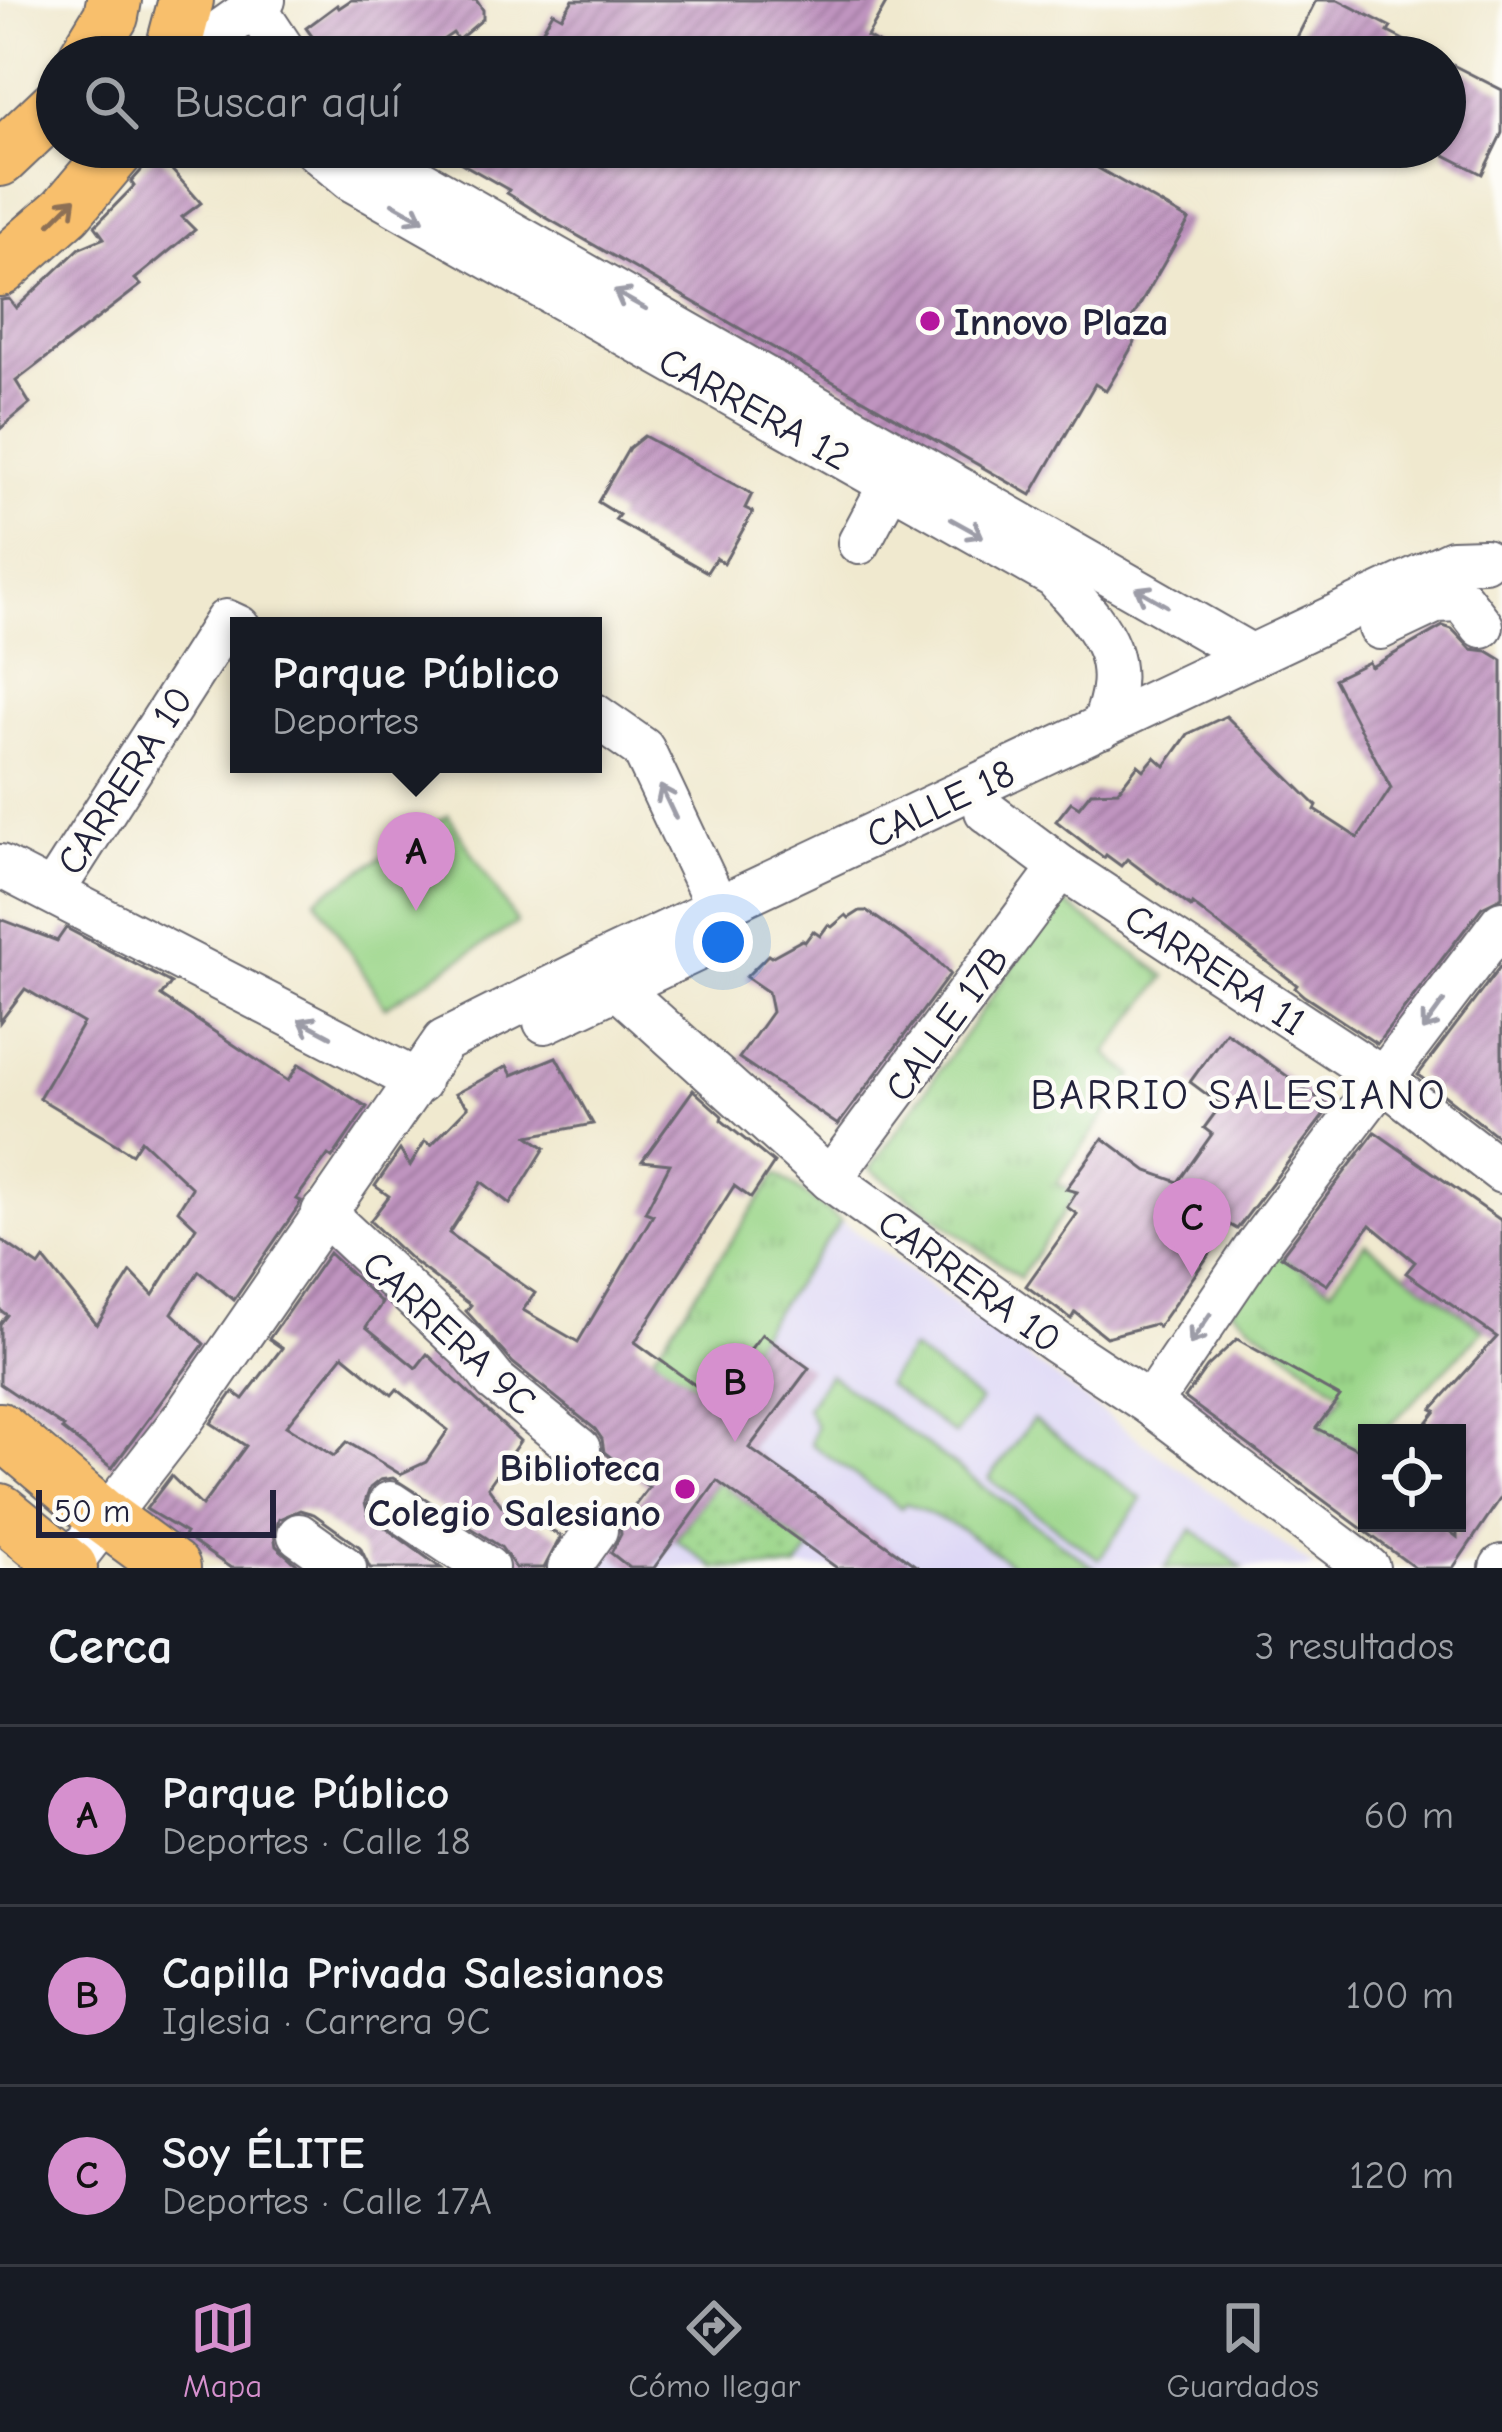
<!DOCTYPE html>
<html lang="es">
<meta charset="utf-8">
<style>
:root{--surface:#171b24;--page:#20242c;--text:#f1f3f6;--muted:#9ea1a6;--line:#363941;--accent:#d690ce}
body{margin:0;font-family:"Comic Neue",sans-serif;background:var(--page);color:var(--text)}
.controls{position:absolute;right:36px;bottom:36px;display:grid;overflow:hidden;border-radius:0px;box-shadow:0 3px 9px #0004}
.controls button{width:108px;height:108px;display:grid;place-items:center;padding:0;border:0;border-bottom:3px solid var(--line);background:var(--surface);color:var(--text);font:60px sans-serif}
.scale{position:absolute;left:36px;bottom:30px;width:240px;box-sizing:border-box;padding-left:12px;border:6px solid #22223b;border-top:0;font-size:33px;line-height:42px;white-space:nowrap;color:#22223b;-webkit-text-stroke:9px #fdfcf7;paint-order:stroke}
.you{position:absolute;left:723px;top:942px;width:42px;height:42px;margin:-30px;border:9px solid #fff;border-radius:50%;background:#1a73e8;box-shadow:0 0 0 18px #1a73e833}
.badge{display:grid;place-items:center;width:78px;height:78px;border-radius:50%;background:var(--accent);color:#111;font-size:39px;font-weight:700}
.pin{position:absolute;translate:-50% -99px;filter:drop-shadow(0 3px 6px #0008)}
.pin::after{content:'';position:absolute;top:63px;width:42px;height:36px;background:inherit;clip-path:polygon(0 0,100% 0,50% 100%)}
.popup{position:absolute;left:230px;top:617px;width:372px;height:156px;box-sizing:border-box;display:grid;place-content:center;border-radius:0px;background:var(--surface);filter:drop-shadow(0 3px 9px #0005);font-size:39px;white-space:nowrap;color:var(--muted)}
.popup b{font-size:45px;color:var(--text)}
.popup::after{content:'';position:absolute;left:50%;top:100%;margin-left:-24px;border:24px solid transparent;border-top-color:var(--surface)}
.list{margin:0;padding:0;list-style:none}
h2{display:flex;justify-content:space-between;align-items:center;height:156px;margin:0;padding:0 48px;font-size:51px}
h2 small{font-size:39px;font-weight:400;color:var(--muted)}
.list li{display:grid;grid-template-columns:78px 1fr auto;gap:36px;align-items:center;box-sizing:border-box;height:180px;padding:0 48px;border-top:3px solid var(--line)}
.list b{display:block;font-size:45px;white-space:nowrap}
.list p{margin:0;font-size:39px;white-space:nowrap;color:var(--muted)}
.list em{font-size:39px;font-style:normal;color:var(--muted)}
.icon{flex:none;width:66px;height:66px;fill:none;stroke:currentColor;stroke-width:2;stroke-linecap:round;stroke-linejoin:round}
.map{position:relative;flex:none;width:1502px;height:1568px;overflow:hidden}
.search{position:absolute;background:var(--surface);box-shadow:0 3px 9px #0004;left:36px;right:36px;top:36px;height:132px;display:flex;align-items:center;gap:30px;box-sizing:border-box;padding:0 42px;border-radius:66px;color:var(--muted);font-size:45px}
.sheet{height:696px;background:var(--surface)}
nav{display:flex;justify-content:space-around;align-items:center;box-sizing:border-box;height:168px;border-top:3px solid var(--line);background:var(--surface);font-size:33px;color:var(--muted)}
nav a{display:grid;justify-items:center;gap:6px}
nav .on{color:var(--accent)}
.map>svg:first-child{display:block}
.built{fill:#dcd6f6}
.grass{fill:url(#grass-tufts);stroke:#5e7c62;stroke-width:3}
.garden{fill:url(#garden-dots);stroke:#5e7c62;stroke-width:3}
.pitch{fill:#9bd68a;stroke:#5e7c62;stroke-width:3}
.building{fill:url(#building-hatch);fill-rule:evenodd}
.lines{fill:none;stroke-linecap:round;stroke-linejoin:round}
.minor-casing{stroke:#6a686f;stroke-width:46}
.major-casing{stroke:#6a686f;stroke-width:58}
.minor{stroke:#fff;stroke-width:42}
.major{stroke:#f8bf6c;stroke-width:54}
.oneway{stroke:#8d7054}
.oneway2{stroke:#9c9ca7}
.poi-dot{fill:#b5179e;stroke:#fdfcf7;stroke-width:4.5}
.labels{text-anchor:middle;stroke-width:9;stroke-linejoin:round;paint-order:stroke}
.poi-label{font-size:39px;font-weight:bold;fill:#22223b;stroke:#fdfcf7;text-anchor:start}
.street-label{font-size:39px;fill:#22223b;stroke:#fdfcf7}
.neighbourhood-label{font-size:42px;letter-spacing:3px;fill:#22223b;stroke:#fdfcf7}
</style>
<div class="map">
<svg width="1502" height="1568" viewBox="0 0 1502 1568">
<defs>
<pattern id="grass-tufts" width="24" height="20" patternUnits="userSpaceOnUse" patternTransform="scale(3)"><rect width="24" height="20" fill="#9bd68a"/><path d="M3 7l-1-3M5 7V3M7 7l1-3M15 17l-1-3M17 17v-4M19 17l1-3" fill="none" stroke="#85b778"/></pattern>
<pattern id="garden-dots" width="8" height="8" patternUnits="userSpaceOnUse" patternTransform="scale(3)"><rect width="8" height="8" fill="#9bd68a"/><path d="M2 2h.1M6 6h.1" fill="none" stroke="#85b778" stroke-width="1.8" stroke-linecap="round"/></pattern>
<pattern id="building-hatch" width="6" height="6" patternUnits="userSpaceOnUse" patternTransform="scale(3)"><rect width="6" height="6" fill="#c094c0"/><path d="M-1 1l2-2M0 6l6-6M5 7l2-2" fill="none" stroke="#9c789d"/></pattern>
</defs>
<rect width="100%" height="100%" fill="#fdfcf7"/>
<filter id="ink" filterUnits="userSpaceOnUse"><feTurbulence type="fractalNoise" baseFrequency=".00833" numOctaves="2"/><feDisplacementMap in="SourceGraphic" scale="24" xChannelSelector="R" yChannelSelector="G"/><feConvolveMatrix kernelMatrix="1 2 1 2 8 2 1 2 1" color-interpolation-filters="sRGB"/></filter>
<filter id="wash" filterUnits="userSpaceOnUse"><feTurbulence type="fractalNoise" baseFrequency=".004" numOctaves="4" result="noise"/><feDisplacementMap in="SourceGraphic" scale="48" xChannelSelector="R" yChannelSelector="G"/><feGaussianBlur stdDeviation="2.7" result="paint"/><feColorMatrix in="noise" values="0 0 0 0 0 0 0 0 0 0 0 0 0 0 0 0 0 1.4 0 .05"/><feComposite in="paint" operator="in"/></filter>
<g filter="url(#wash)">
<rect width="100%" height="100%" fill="#f0e9cf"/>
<path class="built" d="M841 1221 1315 1568H590Z"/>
<g class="grass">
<path d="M1060 900 1166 976 1107 1053 1133 1076 1056 1184 1079 1190 1020 1278 870 1169Z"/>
<path d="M777 1174 841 1221 712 1398 653 1356Z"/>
<path d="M1365 1243 1484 1330 1382 1433H1367L1364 1452 1319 1430 1343 1394 1231 1309 1274 1251 1331 1289Z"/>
<path d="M829 1374 1095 1568H1016L963 1530 906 1503 901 1508 811 1444 816 1426 806 1408Z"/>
</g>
<path class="garden" d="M717 1481 811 1549 797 1568H715L676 1540Z"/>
<g class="pitch">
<path d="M448 815 517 923 385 1007 316 899Z"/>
<path d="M911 1349 980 1401 955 1435 886 1384Z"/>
<path d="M1033 1419 1142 1499 1099 1559 989 1479Z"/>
<path d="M1192 1530 1243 1568H1164Z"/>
</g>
<g id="blocks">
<g class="building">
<path d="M351 0H476L483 10V19L458 40 453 33 418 57H327L306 28 337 5 339 8Z"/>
<path d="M573 0H888L867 37 903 57H527L553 12 562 17Z"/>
<path d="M1316 0H1338L1391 27 1388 32 1437 57H1287Z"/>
<path d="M1445 61 1502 90V133L1482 174 1445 155Z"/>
<path d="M433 147H495L524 164 534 147H1061L1189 220 1125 331 1137 338 1122 364 1106 391 1095 384 1031 495 545 217 507 193 509 190Z"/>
<path d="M157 153 201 203 182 217 195 230 135 279 141 285 16 381 30 404 0 429V300L9 299 16 308 80 248 104 238 95 226 134 186 131 182Z"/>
<path d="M644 436 752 494 745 508 753 512 724 563 716 558 707 572 615 520 619 515 598 502 629 448Z"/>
<path d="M1443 626 1452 629 1471 649 1487 651 1502 660V897L1482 907 1377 1044 1304 996 1295 988 1297 985 1192 904 1191 907 1127 859 1121 866 1106 855 1104 858 1056 821 1071 802 1079 807 1091 792 1118 791 1138 765 1144 770 1155 757 1165 766 1188 734 1226 716 1317 806 1315 810 1358 838 1391 788 1334 679 1369 662 1371 667Z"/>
<path d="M860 911H867L933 957 950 974 838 1125 739 1058 772 1012 768 992 746 977 768 955 771 957 802 940 805 942 813 931 820 936 828 925 832 927 846 915 849 918Z"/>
<path d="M0 919 57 941 66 928 171 983 161 996 288 1081 299 1064 367 1107 332 1158 328 1155 296 1199 301 1201 298 1207 234 1300 199 1271 172 1313 204 1344 112 1468 62 1429 64 1427 0 1384V1324L7 1315 0 1310V1239L39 1266 44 1259 97 1325 131 1272 153 1295 196 1227 178 1210 192 1188 141 1140 132 1154 39 1098 83 1023 25 989 0 1022Z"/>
<path d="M1502 964V1140L1418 1075Z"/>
<path d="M1226 1032 1330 1107 1237 1229 1230 1225 1158 1327 1155 1324 1106 1337 1075 1312 1071 1319 1026 1286 1077 1214 1067 1207 1077 1192 1066 1189 1103 1138 1147 1171 1178 1182 1212 1134 1204 1128 1221 1105 1190 1082Z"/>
<path d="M556 1057 593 1124 528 1136 545 1148 510 1204 482 1182 449 1233 535 1293 523 1310 578 1342 653 1215 645 1212 670 1164 642 1161 693 1090 722 1116 721 1120 774 1163 751 1198 734 1186 635 1342 713 1398 762 1334 809 1368 749 1448 919 1568H837L717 1481 654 1568H630L611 1553 621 1534 620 1525 649 1487 604 1452 602 1439 595 1429 513 1363 466 1311 471 1305 414 1262 370 1221 389 1196 375 1186 400 1150 410 1166 425 1141 431 1145 468 1107 455 1094 507 1066 512 1075Z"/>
<path d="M1375 1132 1502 1221V1496L1453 1568H1415L1185 1398 1207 1367 1237 1339 1340 1397 1316 1428 1367 1454V1523H1439L1457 1537V1433H1419L1436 1411 1432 1409 1497 1337 1406 1273 1415 1262 1370 1225 1327 1285 1281 1256Z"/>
<path d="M329 1253 382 1303 366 1327 416 1368 427 1354 520 1441 488 1487 502 1506 561 1536 544 1568H516L501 1547 393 1478 380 1480 370 1488 365 1502 368 1515 441 1568H370L360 1547 314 1514 300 1510 279 1519 274 1534 276 1546 301 1568H231L184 1536 186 1533 146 1509 171 1476 202 1506 246 1446 211 1423 233 1392 243 1399 282 1348 269 1339ZM343 1355 392 1395 397 1389 448 1430 426 1462 400 1474 347 1442 334 1456 286 1426Z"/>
</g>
</g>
</g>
<g filter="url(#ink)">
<use href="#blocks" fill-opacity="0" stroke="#6a686f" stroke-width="3"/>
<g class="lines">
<g class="minor-casing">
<g id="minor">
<path d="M250 0 288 57"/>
<path d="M184 57 264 0"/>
<path d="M312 147 350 179 1055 577C1100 628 1132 656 1102 727"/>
<path d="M370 147 412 176 1252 656"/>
<path d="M859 543 902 462"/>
<path d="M1380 628 1437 601 1462 600 1482 626"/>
<path d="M593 714 643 749 718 908"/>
<path d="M986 811 1061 867 1370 1070 1502 1172"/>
<path d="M0 866 419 1082"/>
<path d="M54 890 226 621 239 627"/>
<path d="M599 971 830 1179 1056 1342 1150 1404 1368 1568"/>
<path d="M545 1022 705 946"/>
<path d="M830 1179 1061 867"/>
<path d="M323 1212 470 1350 495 1381 579 1449"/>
<path d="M1150 1404 1258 1244 1502 922"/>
<path d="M390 1503 487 1568"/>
<path d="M299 1535 345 1568"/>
<path d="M67 1568 185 1416 444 1041 594 966 1452 561 1484 560"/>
<path d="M569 1568 596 1530"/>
<path d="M1501 1568 1502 1566"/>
</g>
</g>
<g class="major-casing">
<g id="major">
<path d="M86 57 111 16 114 0"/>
<path d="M171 57 186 0"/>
<path d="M0 159 57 105"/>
<path d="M0 269 66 211 120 147"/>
<path d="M0 1430 106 1519 173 1568"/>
<path d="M0 1511 70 1568"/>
</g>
</g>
<use href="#minor" class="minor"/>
<use href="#major" class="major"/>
</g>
<defs><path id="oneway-shaft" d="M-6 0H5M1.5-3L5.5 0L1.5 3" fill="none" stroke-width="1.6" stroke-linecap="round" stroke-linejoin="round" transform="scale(3)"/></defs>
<use class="oneway" href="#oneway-shaft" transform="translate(63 211) rotate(-45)"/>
<g class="oneway2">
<use href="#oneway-shaft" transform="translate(408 212) rotate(29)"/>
<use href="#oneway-shaft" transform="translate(630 300) rotate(-151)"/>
<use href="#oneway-shaft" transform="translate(967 528) rotate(29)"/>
<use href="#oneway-shaft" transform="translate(1151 597) rotate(-150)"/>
<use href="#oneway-shaft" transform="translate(668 802) rotate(-115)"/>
<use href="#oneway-shaft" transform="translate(1433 1016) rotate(126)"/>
<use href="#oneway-shaft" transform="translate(315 1028) rotate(-152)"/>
<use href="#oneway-shaft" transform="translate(1200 1329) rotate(124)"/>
</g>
</g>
<g class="poi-dot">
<circle cx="930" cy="321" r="12"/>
<circle cx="685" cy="1489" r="12"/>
</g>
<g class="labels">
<g class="poi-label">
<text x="954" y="335">Innovo Plaza</text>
<text x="661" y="1481" text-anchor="end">Biblioteca<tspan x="661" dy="45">Colegio Salesiano</tspan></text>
</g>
<g class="street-label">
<text transform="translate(755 408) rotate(29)" y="14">CARRERA 12</text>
<text transform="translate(124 780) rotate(-57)" y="14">CARRERA 10</text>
<text transform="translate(940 803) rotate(-25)" y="14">CALLE 18</text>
<text transform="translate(1216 969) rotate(33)" y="14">CARRERA 11</text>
<text transform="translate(946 1023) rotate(-54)" y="14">CALLE 17B</text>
<text transform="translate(970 1280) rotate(36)" y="14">CARRERA 10</text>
<text transform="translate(450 1332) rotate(43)" y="14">CARRERA 9C</text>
</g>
<g class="neighbourhood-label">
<text x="1239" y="1109">BARRIO SALESIANO</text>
</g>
</g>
</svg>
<div class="controls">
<button><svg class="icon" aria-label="locate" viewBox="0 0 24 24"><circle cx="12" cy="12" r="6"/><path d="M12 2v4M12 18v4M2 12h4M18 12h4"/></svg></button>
</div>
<div class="scale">50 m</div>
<div class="you"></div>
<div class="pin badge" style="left:416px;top:911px">A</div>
<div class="popup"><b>Parque Público</b>Deportes</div>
<div class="pin badge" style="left:735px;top:1442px">B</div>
<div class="pin badge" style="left:1192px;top:1277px">C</div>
<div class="search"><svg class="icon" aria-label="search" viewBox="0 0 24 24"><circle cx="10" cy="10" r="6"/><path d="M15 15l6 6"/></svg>Buscar aquí</div>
</div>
<section class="sheet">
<h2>Cerca<small>3 resultados</small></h2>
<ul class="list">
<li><span class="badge">A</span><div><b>Parque Público</b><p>Deportes · Calle 18</p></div><em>60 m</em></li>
<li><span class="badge">B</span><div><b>Capilla Privada Salesianos</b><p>Iglesia · Carrera 9C</p></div><em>100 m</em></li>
<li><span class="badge">C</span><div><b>Soy ÉLITE</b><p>Deportes · Calle 17A</p></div><em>120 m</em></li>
</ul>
</section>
<nav>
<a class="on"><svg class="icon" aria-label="map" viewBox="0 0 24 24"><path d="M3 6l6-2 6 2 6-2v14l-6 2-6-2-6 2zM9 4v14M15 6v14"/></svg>Mapa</a>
<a><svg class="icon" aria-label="directions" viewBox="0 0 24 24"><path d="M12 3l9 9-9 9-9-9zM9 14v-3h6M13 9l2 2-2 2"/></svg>Cómo llegar</a>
<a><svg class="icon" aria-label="saved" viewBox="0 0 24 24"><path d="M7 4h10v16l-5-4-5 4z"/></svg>Guardados</a>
</nav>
